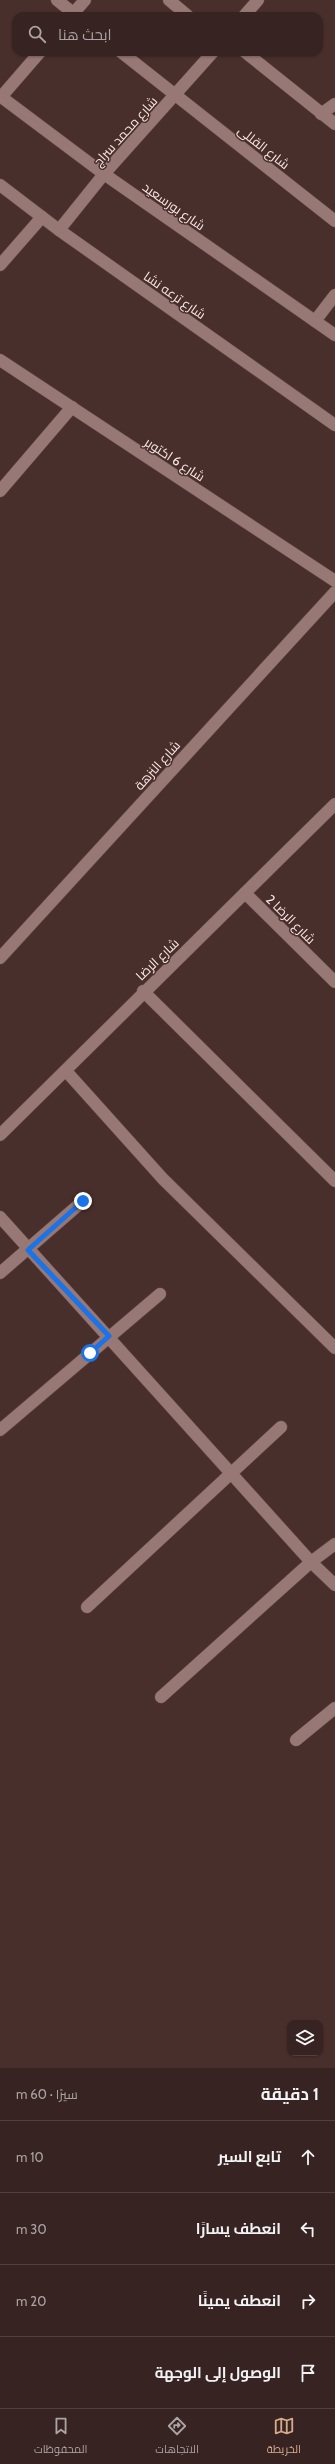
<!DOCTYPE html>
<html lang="ar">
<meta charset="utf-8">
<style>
:root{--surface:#372321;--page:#422f2e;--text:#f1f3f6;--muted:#aaa4a5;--line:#51403f;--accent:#d6ab8b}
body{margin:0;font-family:Cabin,Cairo,sans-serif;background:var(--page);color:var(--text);direction:rtl}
.controls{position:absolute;right:12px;bottom:12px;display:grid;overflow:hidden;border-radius:8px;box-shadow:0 1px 3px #0004}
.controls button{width:36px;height:36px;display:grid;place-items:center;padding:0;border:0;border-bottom:1px solid var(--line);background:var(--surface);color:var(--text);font:20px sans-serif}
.stop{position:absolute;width:12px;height:12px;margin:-9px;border:3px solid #1a73e8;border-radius:50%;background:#fff}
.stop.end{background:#1a73e8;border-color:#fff;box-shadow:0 1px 4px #0008}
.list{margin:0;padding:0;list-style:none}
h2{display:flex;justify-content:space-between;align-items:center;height:52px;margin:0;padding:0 16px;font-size:17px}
h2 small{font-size:13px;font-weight:400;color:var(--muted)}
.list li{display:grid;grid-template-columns:26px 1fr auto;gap:12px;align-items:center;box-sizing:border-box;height:72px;padding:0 16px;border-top:1px solid var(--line)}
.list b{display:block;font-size:15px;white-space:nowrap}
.list em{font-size:13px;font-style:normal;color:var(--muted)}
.icon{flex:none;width:22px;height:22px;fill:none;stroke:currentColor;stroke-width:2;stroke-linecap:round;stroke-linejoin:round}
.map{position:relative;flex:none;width:335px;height:2068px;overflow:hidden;direction:ltr}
.search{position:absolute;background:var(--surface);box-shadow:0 1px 3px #0004;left:12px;right:12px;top:12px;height:44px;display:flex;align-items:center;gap:10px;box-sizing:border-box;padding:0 14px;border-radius:12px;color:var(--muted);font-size:15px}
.sheet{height:340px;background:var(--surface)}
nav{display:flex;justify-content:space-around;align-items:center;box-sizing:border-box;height:56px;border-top:1px solid var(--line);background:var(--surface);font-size:11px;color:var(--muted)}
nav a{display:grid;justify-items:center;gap:2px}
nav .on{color:var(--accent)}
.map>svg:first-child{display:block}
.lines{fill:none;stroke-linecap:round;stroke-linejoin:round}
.street-casing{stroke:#634c4a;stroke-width:13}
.secondary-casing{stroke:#634c4a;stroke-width:13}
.street{stroke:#977874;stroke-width:12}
.secondary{stroke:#977874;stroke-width:12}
.route{stroke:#1a73e8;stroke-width:5}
.labels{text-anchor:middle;stroke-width:3;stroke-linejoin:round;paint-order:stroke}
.street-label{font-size:13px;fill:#f9e7e5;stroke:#492f2c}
</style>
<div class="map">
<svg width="335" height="2068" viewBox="0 0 335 2068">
<rect width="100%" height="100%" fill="#492f2c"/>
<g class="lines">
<g class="street-casing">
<g id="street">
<path d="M57 0 77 16"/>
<path d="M169 0 188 16"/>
<path d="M71 16 85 0"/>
<path d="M244 16 258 0"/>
<path d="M121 52 335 221"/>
<path d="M245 52 335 124"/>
<path d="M1 97 40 52"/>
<path d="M321 114 335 104"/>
<path d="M0 185 59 230 335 425"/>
<path d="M59 230 104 174 213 52"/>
<path d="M0 265 42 217"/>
<path d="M315 321 335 295"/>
<path d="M0 360 335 581"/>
<path d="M0 491 72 407"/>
<path d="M245 893 335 982"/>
<path d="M0 958 335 592"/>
<path d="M143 991 335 1181"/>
<path d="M66 1071 163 1179 335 1348"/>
<path d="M0 1135 335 804"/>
<path d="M0 1217 311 1562 335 1585"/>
<path d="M0 1273 83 1201"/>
<path d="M0 1430 160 1294"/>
<path d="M87 1607 281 1427"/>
<path d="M161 1697 311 1562 335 1544"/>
<path d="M296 1740 335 1708"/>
</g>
</g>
<g class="secondary-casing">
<path id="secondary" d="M0 96 104 174 335 335"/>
</g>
<use href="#street" class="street"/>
<use href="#secondary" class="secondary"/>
</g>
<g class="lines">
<path class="route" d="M83 1201 28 1250 109 1336 90 1353"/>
</g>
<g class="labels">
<g class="street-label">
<text transform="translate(125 131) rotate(-48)" y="5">شارع محمد سراج</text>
<text transform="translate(264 147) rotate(38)" y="5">شارع القللى</text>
<text transform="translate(174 206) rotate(35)" y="5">شارع بورسعيد</text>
<text transform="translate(175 295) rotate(35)" y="5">شارع ترعه نشا</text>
<text transform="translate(175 459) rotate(33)" y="5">شارع 6 اكتوبر</text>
<text transform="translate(157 765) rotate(-48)" y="5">شارع النزهة</text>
<text transform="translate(291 919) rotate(45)" y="5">شارع الرضا 2</text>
<text transform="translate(157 959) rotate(-44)" y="5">شارع الرضا</text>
</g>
</g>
</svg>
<div class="controls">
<button><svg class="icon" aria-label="layers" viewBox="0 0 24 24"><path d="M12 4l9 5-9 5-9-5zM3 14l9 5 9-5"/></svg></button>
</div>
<div class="stop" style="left:90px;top:1353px"></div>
<div class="stop end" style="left:83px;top:1201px"></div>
<div class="search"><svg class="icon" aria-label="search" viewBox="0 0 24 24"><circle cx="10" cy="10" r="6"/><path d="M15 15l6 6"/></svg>ابحث هنا</div>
</div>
<section class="sheet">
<h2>1 دقيقة<small>سيرًا · 60 m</small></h2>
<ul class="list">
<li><svg class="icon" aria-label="ahead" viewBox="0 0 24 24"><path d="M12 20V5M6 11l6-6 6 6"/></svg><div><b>تابع السير</b></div><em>10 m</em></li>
<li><svg class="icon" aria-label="left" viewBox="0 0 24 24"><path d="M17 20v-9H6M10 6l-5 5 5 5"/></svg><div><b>انعطف يسارًا</b></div><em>30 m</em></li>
<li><svg class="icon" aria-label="right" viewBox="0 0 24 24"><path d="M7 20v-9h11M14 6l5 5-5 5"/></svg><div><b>انعطف يمينًا</b></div><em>20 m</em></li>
<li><svg class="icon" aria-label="arrive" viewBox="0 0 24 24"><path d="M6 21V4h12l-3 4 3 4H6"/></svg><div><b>الوصول إلى الوجهة</b></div></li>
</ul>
</section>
<nav>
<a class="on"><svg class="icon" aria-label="map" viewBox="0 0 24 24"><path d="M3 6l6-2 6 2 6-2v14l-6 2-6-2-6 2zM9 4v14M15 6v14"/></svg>الخريطة</a>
<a><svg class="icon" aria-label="directions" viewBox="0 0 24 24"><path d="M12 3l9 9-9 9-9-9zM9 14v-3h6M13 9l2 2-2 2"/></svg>الاتجاهات</a>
<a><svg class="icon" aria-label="saved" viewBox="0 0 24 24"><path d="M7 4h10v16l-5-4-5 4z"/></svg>المحفوظات</a>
</nav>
